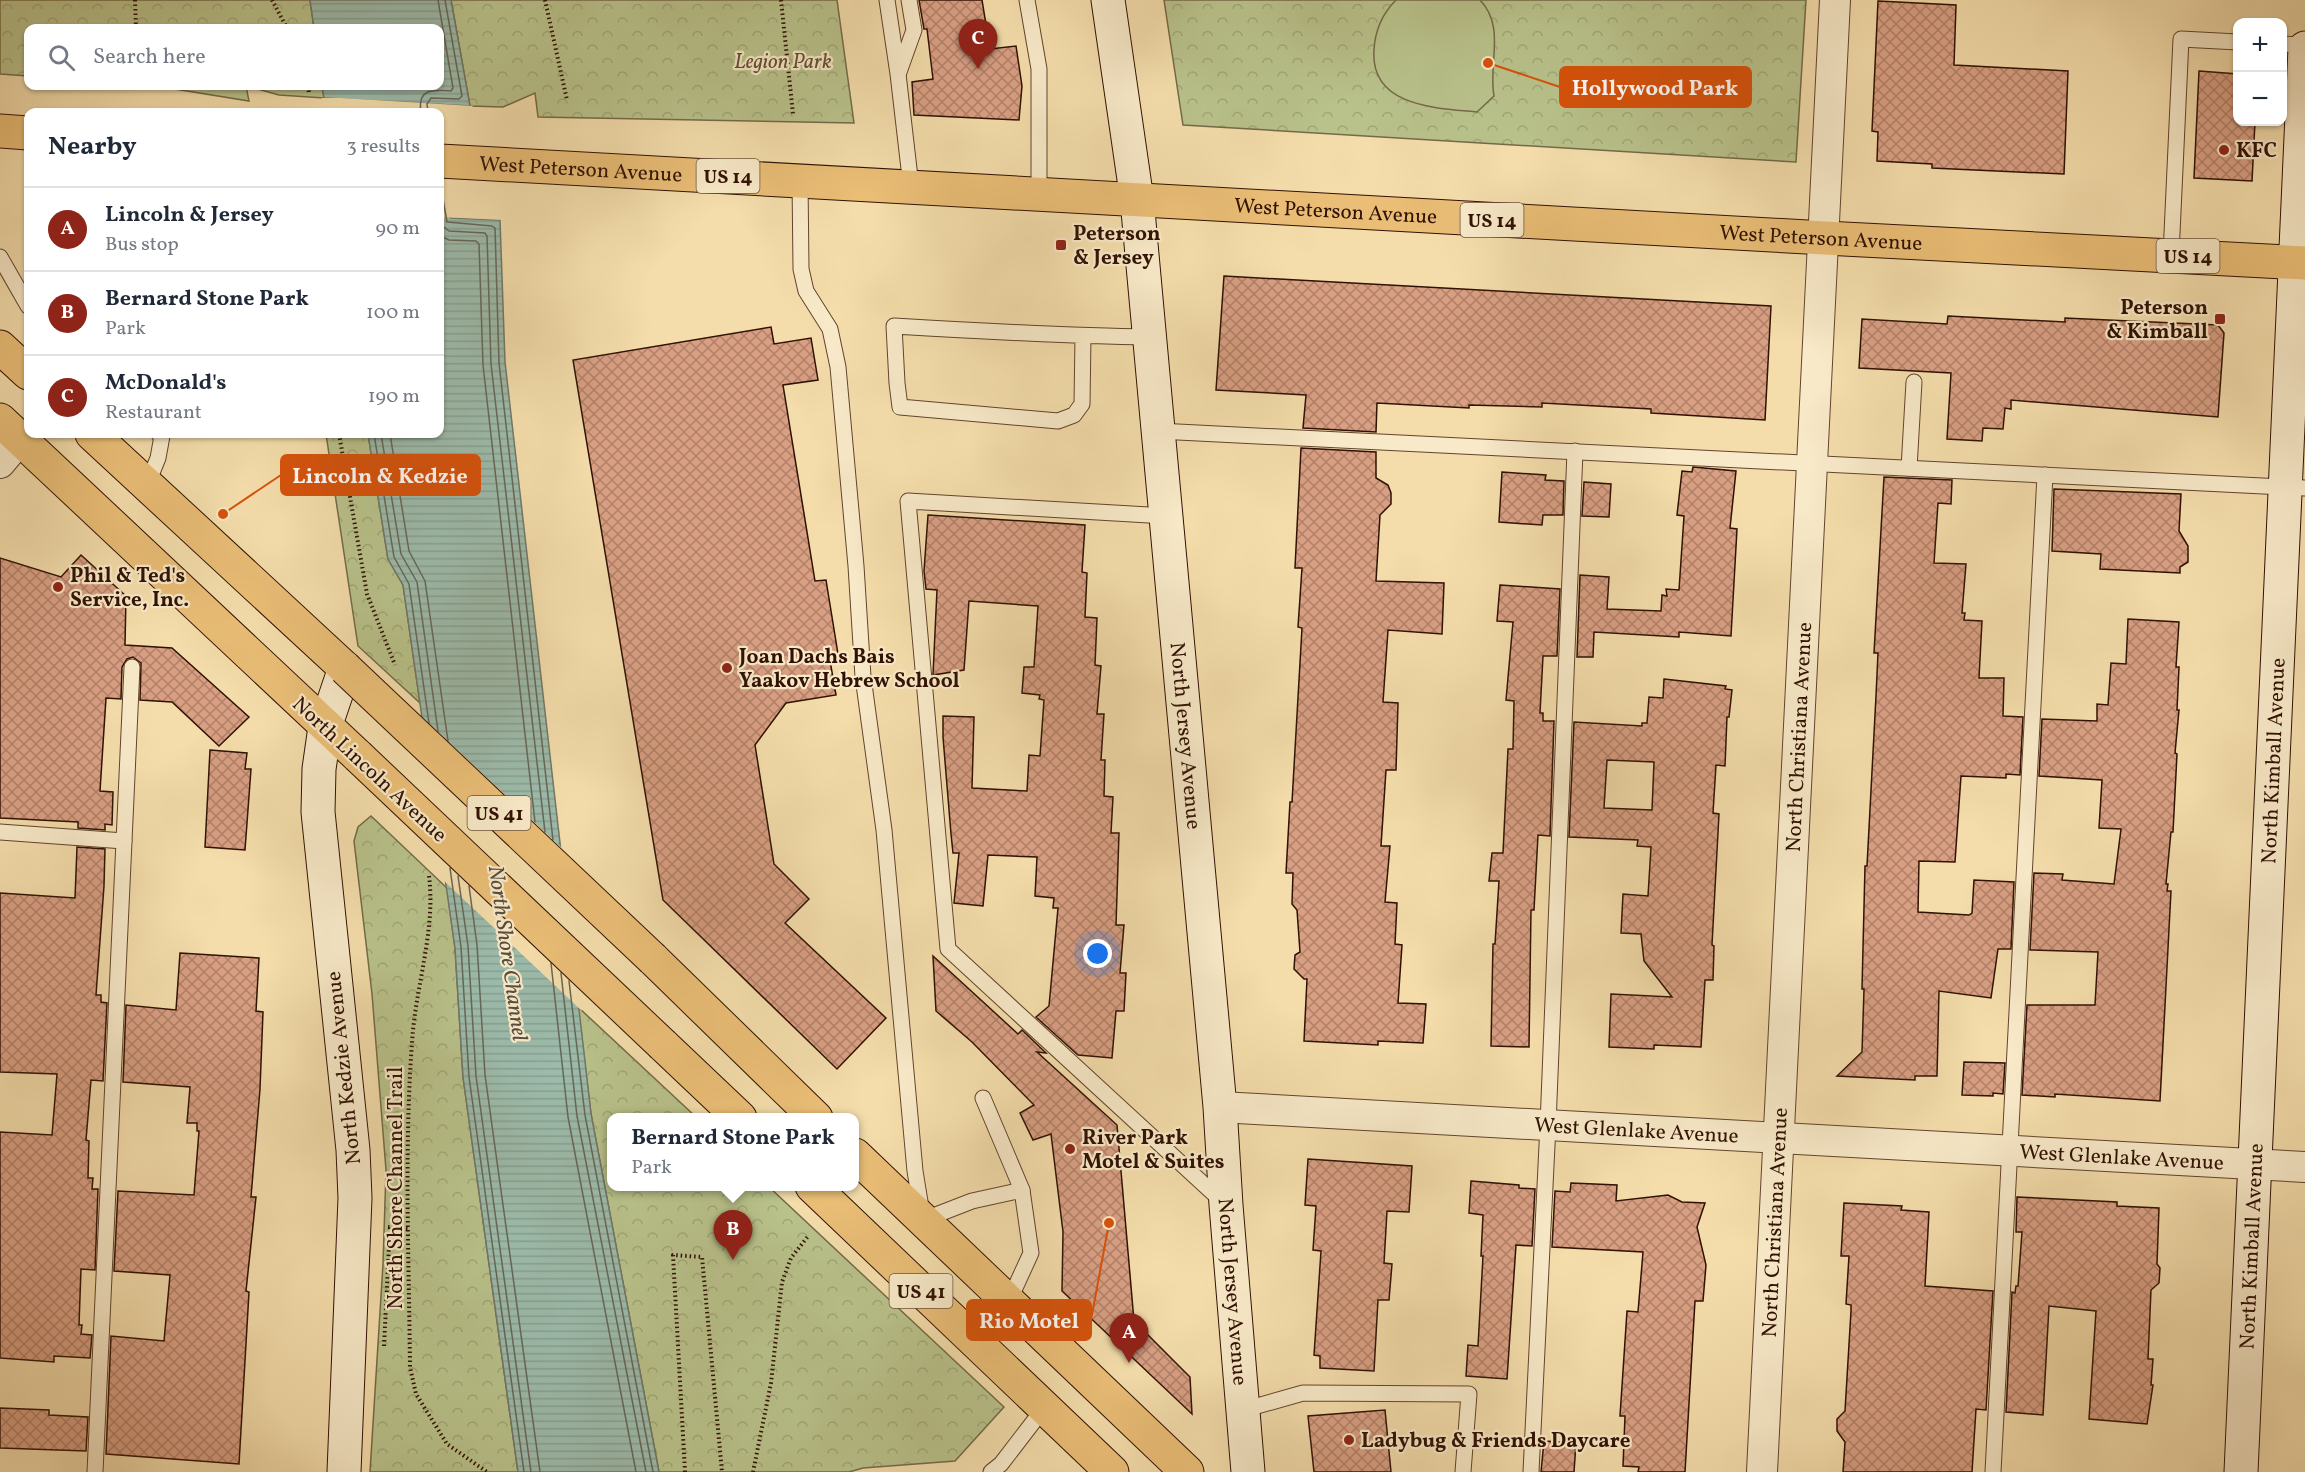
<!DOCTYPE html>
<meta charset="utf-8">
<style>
:root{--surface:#fff;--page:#f6f6f7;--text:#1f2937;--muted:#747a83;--line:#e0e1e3;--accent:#8f2418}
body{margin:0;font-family:Vollkorn,serif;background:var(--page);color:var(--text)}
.controls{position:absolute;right:18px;top:18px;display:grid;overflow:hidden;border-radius:12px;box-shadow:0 2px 4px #0004}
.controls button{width:54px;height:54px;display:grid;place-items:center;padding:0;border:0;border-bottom:2px solid var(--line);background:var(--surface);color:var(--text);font:30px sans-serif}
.you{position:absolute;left:1098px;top:954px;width:21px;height:21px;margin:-15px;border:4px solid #fff;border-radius:50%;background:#1a73e8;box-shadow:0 0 0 9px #1a73e833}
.badge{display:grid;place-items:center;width:39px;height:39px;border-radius:50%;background:var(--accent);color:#fff;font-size:20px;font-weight:700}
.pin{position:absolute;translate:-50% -50px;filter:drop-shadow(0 2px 3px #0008)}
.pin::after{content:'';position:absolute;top:32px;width:21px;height:18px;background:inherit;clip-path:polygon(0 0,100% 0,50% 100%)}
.popup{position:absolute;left:607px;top:1113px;width:252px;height:78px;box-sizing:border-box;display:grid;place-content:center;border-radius:12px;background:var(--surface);filter:drop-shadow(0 2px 4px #0005);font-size:20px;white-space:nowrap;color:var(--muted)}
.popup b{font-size:22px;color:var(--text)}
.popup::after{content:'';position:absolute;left:50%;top:100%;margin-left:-12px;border:12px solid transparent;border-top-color:var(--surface)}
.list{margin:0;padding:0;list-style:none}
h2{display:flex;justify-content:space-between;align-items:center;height:78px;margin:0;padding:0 24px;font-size:26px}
h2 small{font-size:20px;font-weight:400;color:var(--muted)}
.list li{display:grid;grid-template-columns:39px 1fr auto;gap:18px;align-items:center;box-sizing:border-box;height:84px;padding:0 24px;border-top:2px solid var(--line)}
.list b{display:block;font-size:22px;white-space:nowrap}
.list p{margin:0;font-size:20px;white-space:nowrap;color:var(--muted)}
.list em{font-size:20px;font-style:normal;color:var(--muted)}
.icon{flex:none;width:33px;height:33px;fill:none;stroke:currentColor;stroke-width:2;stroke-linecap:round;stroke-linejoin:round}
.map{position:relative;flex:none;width:2305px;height:1472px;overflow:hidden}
.search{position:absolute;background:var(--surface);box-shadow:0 2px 4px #0004;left:24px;top:24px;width:420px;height:66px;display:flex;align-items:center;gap:15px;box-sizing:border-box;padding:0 21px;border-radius:12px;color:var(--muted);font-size:22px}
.panel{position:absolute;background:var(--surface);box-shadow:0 2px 4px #0004;left:24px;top:108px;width:420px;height:330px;border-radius:12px}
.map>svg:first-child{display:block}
.park{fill:url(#park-crowns);stroke:#746a47;stroke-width:1.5}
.garden{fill:#b9c28b;stroke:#746a47;stroke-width:1.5}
.water{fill:url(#water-rules);stroke:#717768;stroke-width:1.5}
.pier{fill:#f4ddab}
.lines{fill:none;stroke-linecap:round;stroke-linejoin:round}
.shore{stroke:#666657;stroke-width:1.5}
.building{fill:url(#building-cross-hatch);stroke:#301103;stroke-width:1.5;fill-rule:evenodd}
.lane-casing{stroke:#61442d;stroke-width:17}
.street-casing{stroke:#61442d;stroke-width:32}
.secondary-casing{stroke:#301103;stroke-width:35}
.primary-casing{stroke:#301103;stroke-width:35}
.path{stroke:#301103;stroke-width:4;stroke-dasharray:1.5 3;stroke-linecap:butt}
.lane{stroke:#f8e9c8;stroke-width:15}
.street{stroke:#f8e9c8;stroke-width:30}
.secondary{stroke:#f8e9c8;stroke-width:33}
.primary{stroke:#eabe76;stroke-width:33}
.primary-bridge-casing{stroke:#301103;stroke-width:35;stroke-linecap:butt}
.primary-bridge{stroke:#eabe76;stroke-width:33}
.poi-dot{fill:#8f2418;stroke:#f8e9c8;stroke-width:2}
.labels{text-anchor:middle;stroke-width:4.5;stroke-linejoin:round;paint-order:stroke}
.shield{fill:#f8e9c8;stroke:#6c523e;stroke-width:1.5}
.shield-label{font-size:20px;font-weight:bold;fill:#301103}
.park-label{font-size:21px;font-style:italic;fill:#604f33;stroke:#f8e9c8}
.poi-label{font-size:21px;font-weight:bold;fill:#301103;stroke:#f8e9c8;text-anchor:start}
.street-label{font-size:21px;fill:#301103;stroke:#f8e9c8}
.water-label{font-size:22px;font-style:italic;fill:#564c3e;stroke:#f8e9c8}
.leader{fill:none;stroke:#d6520b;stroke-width:2}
.callout-dot{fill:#d6520b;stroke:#f8e9c8;stroke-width:2}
.callout{fill:#d6520b;stroke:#d6520b;stroke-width:2}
.callout-label{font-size:22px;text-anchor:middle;font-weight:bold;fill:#fff}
</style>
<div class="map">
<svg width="2305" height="1472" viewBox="0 0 2305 1472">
<defs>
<pattern id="park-crowns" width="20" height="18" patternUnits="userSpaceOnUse" patternTransform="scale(1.5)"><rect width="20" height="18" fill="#b9c28b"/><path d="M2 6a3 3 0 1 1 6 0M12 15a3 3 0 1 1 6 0" fill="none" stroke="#9fa676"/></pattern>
<pattern id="water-rules" width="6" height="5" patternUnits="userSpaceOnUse" patternTransform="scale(1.5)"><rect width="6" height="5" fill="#9cbbab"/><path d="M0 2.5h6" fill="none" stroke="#87a092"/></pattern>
<pattern id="building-cross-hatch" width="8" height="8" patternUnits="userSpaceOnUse" patternTransform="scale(1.5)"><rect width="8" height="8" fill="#d99f83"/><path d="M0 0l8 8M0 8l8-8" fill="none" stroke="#b08069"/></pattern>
</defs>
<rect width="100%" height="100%" fill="#f4ddab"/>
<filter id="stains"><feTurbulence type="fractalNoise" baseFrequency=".00333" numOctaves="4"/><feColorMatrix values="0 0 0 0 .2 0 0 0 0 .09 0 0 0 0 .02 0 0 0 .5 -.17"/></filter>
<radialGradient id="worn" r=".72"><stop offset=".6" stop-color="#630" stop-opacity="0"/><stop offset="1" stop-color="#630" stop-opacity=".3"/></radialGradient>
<g class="park">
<path d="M0 0H310L314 28H28V76L0 74Z"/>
<path d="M451 0H837L854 123 538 117 535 93 503 107 470 106Z"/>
<path d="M1164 0H1806L1796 162 1183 125Z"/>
<path d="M156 86H246L249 101Z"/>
<path d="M247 86H322L324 98 279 95Z"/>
<path d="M326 434H368L388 559 403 585 420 703 358 646Z"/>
<path d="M371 816 447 888 455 948 463 1077 518 1472H370L383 1264 386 1170 372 994 354 841 358 827Z"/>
<path d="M578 1007 696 1117 612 1118V1186L769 1187 1004 1407 955 1461 863 1468 849 1472H659L591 1114Z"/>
</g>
<path class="garden" d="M1396 0H1480C1506 27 1488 64 1494 96L1477 112C1437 108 1370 107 1374 50 1375 31 1382 14 1396 0Z"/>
<g class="water">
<path d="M310 0H451L470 106 324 98 322 86H440V28H314Z"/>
<path d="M440 144 451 218 500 220 505 362 591 1114 659 1472H518L463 1077 455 948 403 585 388 559 368 434H440Z"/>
</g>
<g class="pier">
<path d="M321 98H341L473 106 470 109 437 107V112H340L338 101H323Z"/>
<path d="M440 141 442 143 454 215 501 217 503 220 440 217Z"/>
<path d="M419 714 564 850 582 1011 442 879Z"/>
</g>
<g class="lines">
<g class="shore">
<path d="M421 112C417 88 433 90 451 91L453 88 438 0"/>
<path d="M428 112 427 104 431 98 459 99 462 96 445 0"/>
<path d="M440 182 447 222 492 226 495 228 499 363 553 840"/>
<path d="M440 224 449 231 485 233 487 236 491 364 545 832"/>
<path d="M440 236 449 240 476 241 479 244 483 365 535 822"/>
<path d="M374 434 394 557 409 584 429 723"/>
<path d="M381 434 401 554 417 582 438 731"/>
<path d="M390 434 409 551 425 581 448 741"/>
<path d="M450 868 461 947 469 1077 524 1472"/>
<path d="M458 876 468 946 476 1076 531 1472"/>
<path d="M469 886 477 945 485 1075 540 1472"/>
<path d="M551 963 568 1117 636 1472"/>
<path d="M561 973 577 1116 646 1472"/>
<path d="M569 981 585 1115 653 1472"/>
</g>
</g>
<g class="building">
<path d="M919 0H982L990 49 1016 46 1022 86 1019 120 914 115 912 82 933 79 927 29H924Z"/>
<path d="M1878 1 1956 5 1954 65 2068 71 2064 174 1932 168V164L1877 161 1878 132 1872 131Z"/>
<path d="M2199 71 2238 74V122H2255L2252 181 2194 178Z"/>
<path d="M1224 276 1771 306 1765 420 1651 413V409L1542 403V407L1469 405V408L1377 403 1376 432 1303 428 1306 395 1216 390Z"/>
<path d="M1948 316 2065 322V318L2218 325 2224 333 2218 417 2011 400V409L2005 408 2003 429 1983 428 1982 441 1947 439 1951 373 1859 368 1862 319 1947 324Z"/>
<path d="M771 327 774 344 811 338 818 380 783 385 815 581 826 580 838 654 829 655 836 695 786 703 755 745 774 864 809 899 785 923 886 1018 837 1069 663 900 573 360Z"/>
<path d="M1301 448 1376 452V478L1388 485 1391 493V504L1380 515 1376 581 1444 583 1442 634 1388 630 1383 702 1398 703 1396 770H1386L1381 846H1390L1385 902 1397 903 1395 944 1402 945 1398 1003 1426 1004 1423 1043 1378 1041V1045L1304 1041 1307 979H1304L1294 969 1295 955 1300 952 1297 910 1292 904 1293 873H1286L1290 802H1292L1302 628 1298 627 1302 568H1295Z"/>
<path d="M1693 467 1736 471 1730 528 1737 529 1731 636 1679 632V637L1594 632 1593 657H1577L1580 575 1609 577 1607 609 1661 611 1662 595 1667 596 1666 589 1679 590 1684 516 1677 515 1682 471 1692 472Z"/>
<path d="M1502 472 1546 475 1545 480 1564 481 1563 515H1543L1542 525 1499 522Z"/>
<path d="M1884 477 1952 480 1951 504 1938 503 1934 563 1966 564 1962 613H1965L1964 620 1982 621 1979 678H2004L2003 716 2023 717 2020 775 2006 774V778L1961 776 1955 862 1919 861 1918 912 1969 915 1972 913 1974 880 2014 882 2011 949H1998L1991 998 1939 991 1937 1076H1915V1080L1837 1076 1862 1052 1864 989H1862L1865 866H1867L1876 696 1878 653H1874Z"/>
<path d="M1584 482 1611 484 1609 517 1582 516Z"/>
<path d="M2054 489 2181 494 2179 531 2188 546V562L2180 567V573L2100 569 2101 554 2052 551Z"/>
<path d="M928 515 1085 525 1082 572 1087 573 1085 617 1097 618 1095 665 1101 666 1097 714H1104L1101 760H1105L1104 796 1113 797 1111 833H1119L1116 925H1124L1120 973H1126L1124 1011H1116L1112 1058 1078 1055 1036 1017 1049 1006 1058 908H1053L1054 898 1035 896 1037 857 988 855 983 906 954 903 959 853H953L951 834 943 737V716L974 717 972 788 1027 791 1029 755 1040 756 1044 700 1039 699 1040 695 1022 693 1024 667H1034L1038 606 969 601 964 670 933 675 937 590 926 589 924 571Z"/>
<path d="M81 555 126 596 125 645 172 648 249 717 219 746 172 702 140 700 141 663 133 657 127 659 122 667 121 699 106 698 100 791 113 792 112 825 105 824V830L78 828V822L0 818V558L61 577Z"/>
<path d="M1500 585 1560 589 1557 656H1543L1540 713H1543V721H1554L1550 836 1538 835 1534 910H1531L1529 1047 1491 1046 1493 944H1495L1499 881H1489L1492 853H1503L1508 749H1513L1514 701 1506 700 1513 622 1497 621Z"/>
<path d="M2128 619 2179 622 2176 667H2179L2177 710H2179L2175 753 2177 754 2173 832H2171L2166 884H2168L2167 891H2171L2160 1101 2055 1094V1097L2022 1095 2027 1005H2095L2098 952 2030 950 2034 873 2063 874 2062 880 2114 884 2121 829 2099 828 2102 780 2039 776 2042 719 2097 721V704L2108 705 2111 663 2126 664Z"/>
<path d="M1664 679 1726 686 1725 689 1732 690 1729 717H1727L1725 766 1716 765 1713 813 1719 814 1712 945 1714 946 1713 980H1705L1701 1047 1654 1045V1049L1609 1047 1611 994 1672 997 1644 961 1641 934 1621 933 1623 894 1648 896 1651 847 1637 846 1638 840 1569 837 1574 722 1642 726V723H1647L1649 697 1663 698ZM1607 760 1654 762 1652 810 1604 808Z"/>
<path d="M210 750 247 753 245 769H251L245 850 205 847Z"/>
<path d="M77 847 105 849 104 886 96 995H101V1002L107 1003 103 1081 91 1080 86 1140 89 1141 88 1178H93L92 1189H98L95 1270 81 1269 79 1325H82L81 1334 92 1335 90 1358 54 1356V1362L0 1358V1132L52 1135 57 1074 0 1072V893L75 898Z"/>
<path d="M180 953 259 958 256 1011 263 1012 260 1089 251 1197H256L246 1291 249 1292 239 1464 106 1454 111 1336 164 1341 170 1275 114 1271 118 1191 194 1195 199 1131H197V1123H187L190 1087 123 1082 126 1005 176 1010Z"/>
<path d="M933 956 1018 1034 1022 1030 1046 1053 1037 1052 1117 1125 1134 1321 1190 1377 1192 1414 1062 1291 1063 1232 1051 1134 1033 1140 1020 1113 1034 1105 972 1042 936 1011Z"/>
<path d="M1964 1062 2005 1063 2003 1094 1993 1093V1096L1962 1095Z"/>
<path d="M1308 1159 1412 1166 1409 1212 1387 1211 1384 1263 1392 1264 1389 1300H1378L1374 1371 1320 1368V1356L1314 1355 1321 1251 1313 1250 1316 1206 1305 1205Z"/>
<path d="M1471 1181 1519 1185V1188L1535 1189 1532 1246 1516 1245 1507 1379 1466 1376 1468 1345 1478 1346 1483 1256H1481L1483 1215 1469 1213Z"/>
<path d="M1571 1183 1617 1185 1616 1201 1668 1195 1682 1202 1705 1203 1697 1227 1706 1265 1703 1301H1695L1685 1472H1638L1639 1467 1623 1466 1625 1416H1620L1627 1311 1638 1312 1643 1252 1552 1247 1555 1191 1570 1192Z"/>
<path d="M2017 1197 2117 1202V1206L2159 1208 2157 1264 2160 1268 2159 1283 2151 1290 2148 1359H2153L2151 1385H2153L2147 1424 2089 1419 2096 1311 2049 1306 2043 1415 2006 1412 2012 1292 2015 1293 2016 1286H2018L2022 1232H2016Z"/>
<path d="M1844 1203 1902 1206 1901 1210 1929 1212 1925 1286 1993 1291 1986 1410 1976 1409 1972 1472H1843L1845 1442 1837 1431V1419L1845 1411 1851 1311V1305L1846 1304 1849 1256H1841Z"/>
<path d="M0 1408 49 1410V1415L88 1417 86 1451 0 1448Z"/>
<path d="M1385 1410 1391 1472H1314L1308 1416Z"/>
<path d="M1544 1441 1576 1443 1574 1472H1541Z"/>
</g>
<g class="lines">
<g class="lane-casing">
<g id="lane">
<path d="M887 0 898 74 911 186"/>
<path d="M1027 0 1039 69V194"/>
<path d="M2282 44 2305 45"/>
<path d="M899 72 914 30 909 0"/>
<path d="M800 180 801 269 806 291 830 329 838 367 856 566 863 677 884 830 915 1171 923 1220 972 1201 1022 1190 1031 1253 1009 1301"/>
<path d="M2171 255 2181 39 2238 42"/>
<path d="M0 257 28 306"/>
<path d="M1083 336 1082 404 1074 415 1058 421 900 407 897 383 894 326C979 331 1064 336 1149 337"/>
<path d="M1158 431 2305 488"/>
<path d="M1909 468 1914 382"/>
<path d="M147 485 158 458 162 436 159 434"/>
<path d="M1166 516 908 501 948 949 1224 1203"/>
<path d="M0 832 124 841"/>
<path d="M983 1098 1022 1190"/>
<path d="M1243 1410 1303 1393 1469 1394 1463 1472"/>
<path d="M95 1472 132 667"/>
<path d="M991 1472 1001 1464 1044 1408"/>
<path d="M1531 1472 1548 1125 1575 451"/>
<path d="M1993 1472 2045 475"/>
</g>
</g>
<g class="street-casing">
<g id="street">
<path d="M0 463 20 439"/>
<path id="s1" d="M1220 1107 2305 1167"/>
<path id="s2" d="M1762 1472 1835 0"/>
</g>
</g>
<g class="secondary-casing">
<g id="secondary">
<path id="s3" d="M1108 0 1137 200 1220 1107 1226 1205 1248 1472"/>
<path d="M344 1472 355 1198 353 1150 318 812 319 769 325 727 345 668"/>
<path id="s4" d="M2241 1472 2305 48"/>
</g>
</g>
<g class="primary-casing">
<g id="primary">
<path d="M0 131 28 133"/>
<path id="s5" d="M440 161 1825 238 2305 263"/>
<path d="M0 347 28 373"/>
<path d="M0 420 358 756"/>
<path d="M92 434 345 668"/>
<path d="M653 959 816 1118"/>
<path d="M663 1045 740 1118"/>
<path d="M855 1155 1187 1472"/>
<path d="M812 1186 1112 1472"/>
</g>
</g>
<g class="path">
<path d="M135 0 136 28"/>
<path d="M272 0 287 28"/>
<path d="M545 0 567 100"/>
<path d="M781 0 793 114"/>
<path d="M308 86 309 93"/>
<path d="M339 434 367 594 395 665"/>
<path d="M429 876C436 931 415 988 412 1043 404 1151 409 1259 410 1367L416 1394 447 1444 487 1472"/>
<path d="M388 1227 408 1229"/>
<path d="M384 1346 390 1227"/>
<path d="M685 1472 673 1255 702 1257 722 1472"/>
<path d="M753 1472 771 1383 782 1282 791 1258 809 1235"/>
</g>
<use href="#lane" class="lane"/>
<use href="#street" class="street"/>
<use href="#secondary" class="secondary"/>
<use href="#primary" class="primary"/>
<g class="primary-bridge-casing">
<g id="primary-bridge">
<path d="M345 668 653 959"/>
<path d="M358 756 663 1045"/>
</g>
</g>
<use href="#primary-bridge" class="primary-bridge"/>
</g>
<g class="poi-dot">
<circle cx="2224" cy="150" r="6"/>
<rect x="1055" y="239" width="12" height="12" rx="3"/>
<rect x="2214" y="313" width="12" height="12" rx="3"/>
<circle cx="58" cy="587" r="6"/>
<circle cx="727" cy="668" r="6"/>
<circle cx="1070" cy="1149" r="6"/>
<circle cx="1349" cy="1440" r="6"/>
</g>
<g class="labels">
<g class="shield">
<rect x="696.5" y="159" width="63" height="34" rx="4.5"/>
<rect x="1460.5" y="203" width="63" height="34" rx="4.5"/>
<rect x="2156.5" y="239" width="63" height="34" rx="4.5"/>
<rect x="467.5" y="796" width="63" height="34" rx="4.5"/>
<rect x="889.5" y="1274" width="63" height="34" rx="4.5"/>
</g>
<g class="shield-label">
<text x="728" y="183">US 14</text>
<text x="1492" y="227">US 14</text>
<text x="2188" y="263">US 14</text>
<text x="499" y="820">US 41</text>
<text x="921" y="1298">US 41</text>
</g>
<g class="park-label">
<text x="783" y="68">Legion Park</text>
</g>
<g class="poi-label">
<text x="2236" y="157">KFC</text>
<text x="1073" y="240">Peterson<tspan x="1073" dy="24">&amp; Jersey</tspan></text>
<text x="2208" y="314" text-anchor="end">Peterson<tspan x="2208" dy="24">&amp; Kimball</tspan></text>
<text x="70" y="582">Phil &amp; Ted's<tspan x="70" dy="24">Service, Inc.</tspan></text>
<text x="739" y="663">Joan Dachs Bais<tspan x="739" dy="24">Yaakov Hebrew School</tspan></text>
<text x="1082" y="1144">River Park<tspan x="1082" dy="24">Motel &amp; Suites</tspan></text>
<text x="1361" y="1447">Ladybug &amp; Friends Daycare</text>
</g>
<g class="street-label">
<text dy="7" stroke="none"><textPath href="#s5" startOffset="141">West Peterson Avenue</textPath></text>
<text dy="7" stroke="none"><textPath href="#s5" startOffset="897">West Peterson Avenue</textPath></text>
<text dy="7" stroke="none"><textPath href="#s5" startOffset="1383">West Peterson Avenue</textPath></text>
<text dy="7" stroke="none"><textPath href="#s3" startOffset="740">North Jersey Avenue</textPath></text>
<text dy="7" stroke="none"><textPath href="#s2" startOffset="736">North Christiana Avenue</textPath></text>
<text dy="7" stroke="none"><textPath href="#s4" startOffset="712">North Kimball Avenue</textPath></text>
<text transform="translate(370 769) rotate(43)" y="7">North Lincoln Avenue</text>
<text transform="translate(343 1068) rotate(-96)" y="7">North Kedzie Avenue</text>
<text dy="7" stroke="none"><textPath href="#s1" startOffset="417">West Glenlake Avenue</textPath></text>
<text dy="7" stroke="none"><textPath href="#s1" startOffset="903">West Glenlake Avenue</textPath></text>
<text transform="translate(395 1188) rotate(-90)" y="7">North Shore Channel Trail</text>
<text dy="7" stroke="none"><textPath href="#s2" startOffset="250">North Christiana Avenue</textPath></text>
<text dy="7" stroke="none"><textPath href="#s4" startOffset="226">North Kimball Avenue</textPath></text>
<text dy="7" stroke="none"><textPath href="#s3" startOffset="1298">North Jersey Avenue</textPath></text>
</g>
<g class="water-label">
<text transform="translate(509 953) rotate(82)" y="8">North Shore Channel</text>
</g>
</g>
<path class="leader" d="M1488 63L1560 87M223 514L281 475M1109 1223L1091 1320"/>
<g class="callout-dot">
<circle cx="1488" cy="63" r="6"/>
<circle cx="223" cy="514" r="6"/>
<circle cx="1109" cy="1223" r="6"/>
</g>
<g class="callout">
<rect x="1560" y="67" width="191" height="40" rx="6"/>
<rect x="281" y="455" width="199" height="40" rx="6"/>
<rect x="967" y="1300" width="124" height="40" rx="6"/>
</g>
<g class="callout-label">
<text x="1655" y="95">Hollywood Park</text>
<text x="380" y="483">Lincoln &amp; Kedzie</text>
<text x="1029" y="1328">Rio Motel</text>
</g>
<rect width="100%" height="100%" filter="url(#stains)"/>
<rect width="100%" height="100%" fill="url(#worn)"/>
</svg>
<div class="controls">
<button>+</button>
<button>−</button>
</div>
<div class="you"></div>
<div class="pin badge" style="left:1129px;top:1363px">A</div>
<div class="pin badge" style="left:733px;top:1260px">B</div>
<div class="popup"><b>Bernard Stone Park</b>Park</div>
<div class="pin badge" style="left:978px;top:69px">C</div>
<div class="search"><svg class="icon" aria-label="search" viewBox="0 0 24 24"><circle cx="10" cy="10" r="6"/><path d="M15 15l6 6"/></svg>Search here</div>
<section class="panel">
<h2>Nearby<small>3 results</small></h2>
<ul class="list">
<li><span class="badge">A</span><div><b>Lincoln &amp; Jersey</b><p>Bus stop</p></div><em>90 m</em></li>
<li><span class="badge">B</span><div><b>Bernard Stone Park</b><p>Park</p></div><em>100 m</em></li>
<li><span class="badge">C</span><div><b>McDonald's</b><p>Restaurant</p></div><em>190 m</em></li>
</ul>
</section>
</div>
